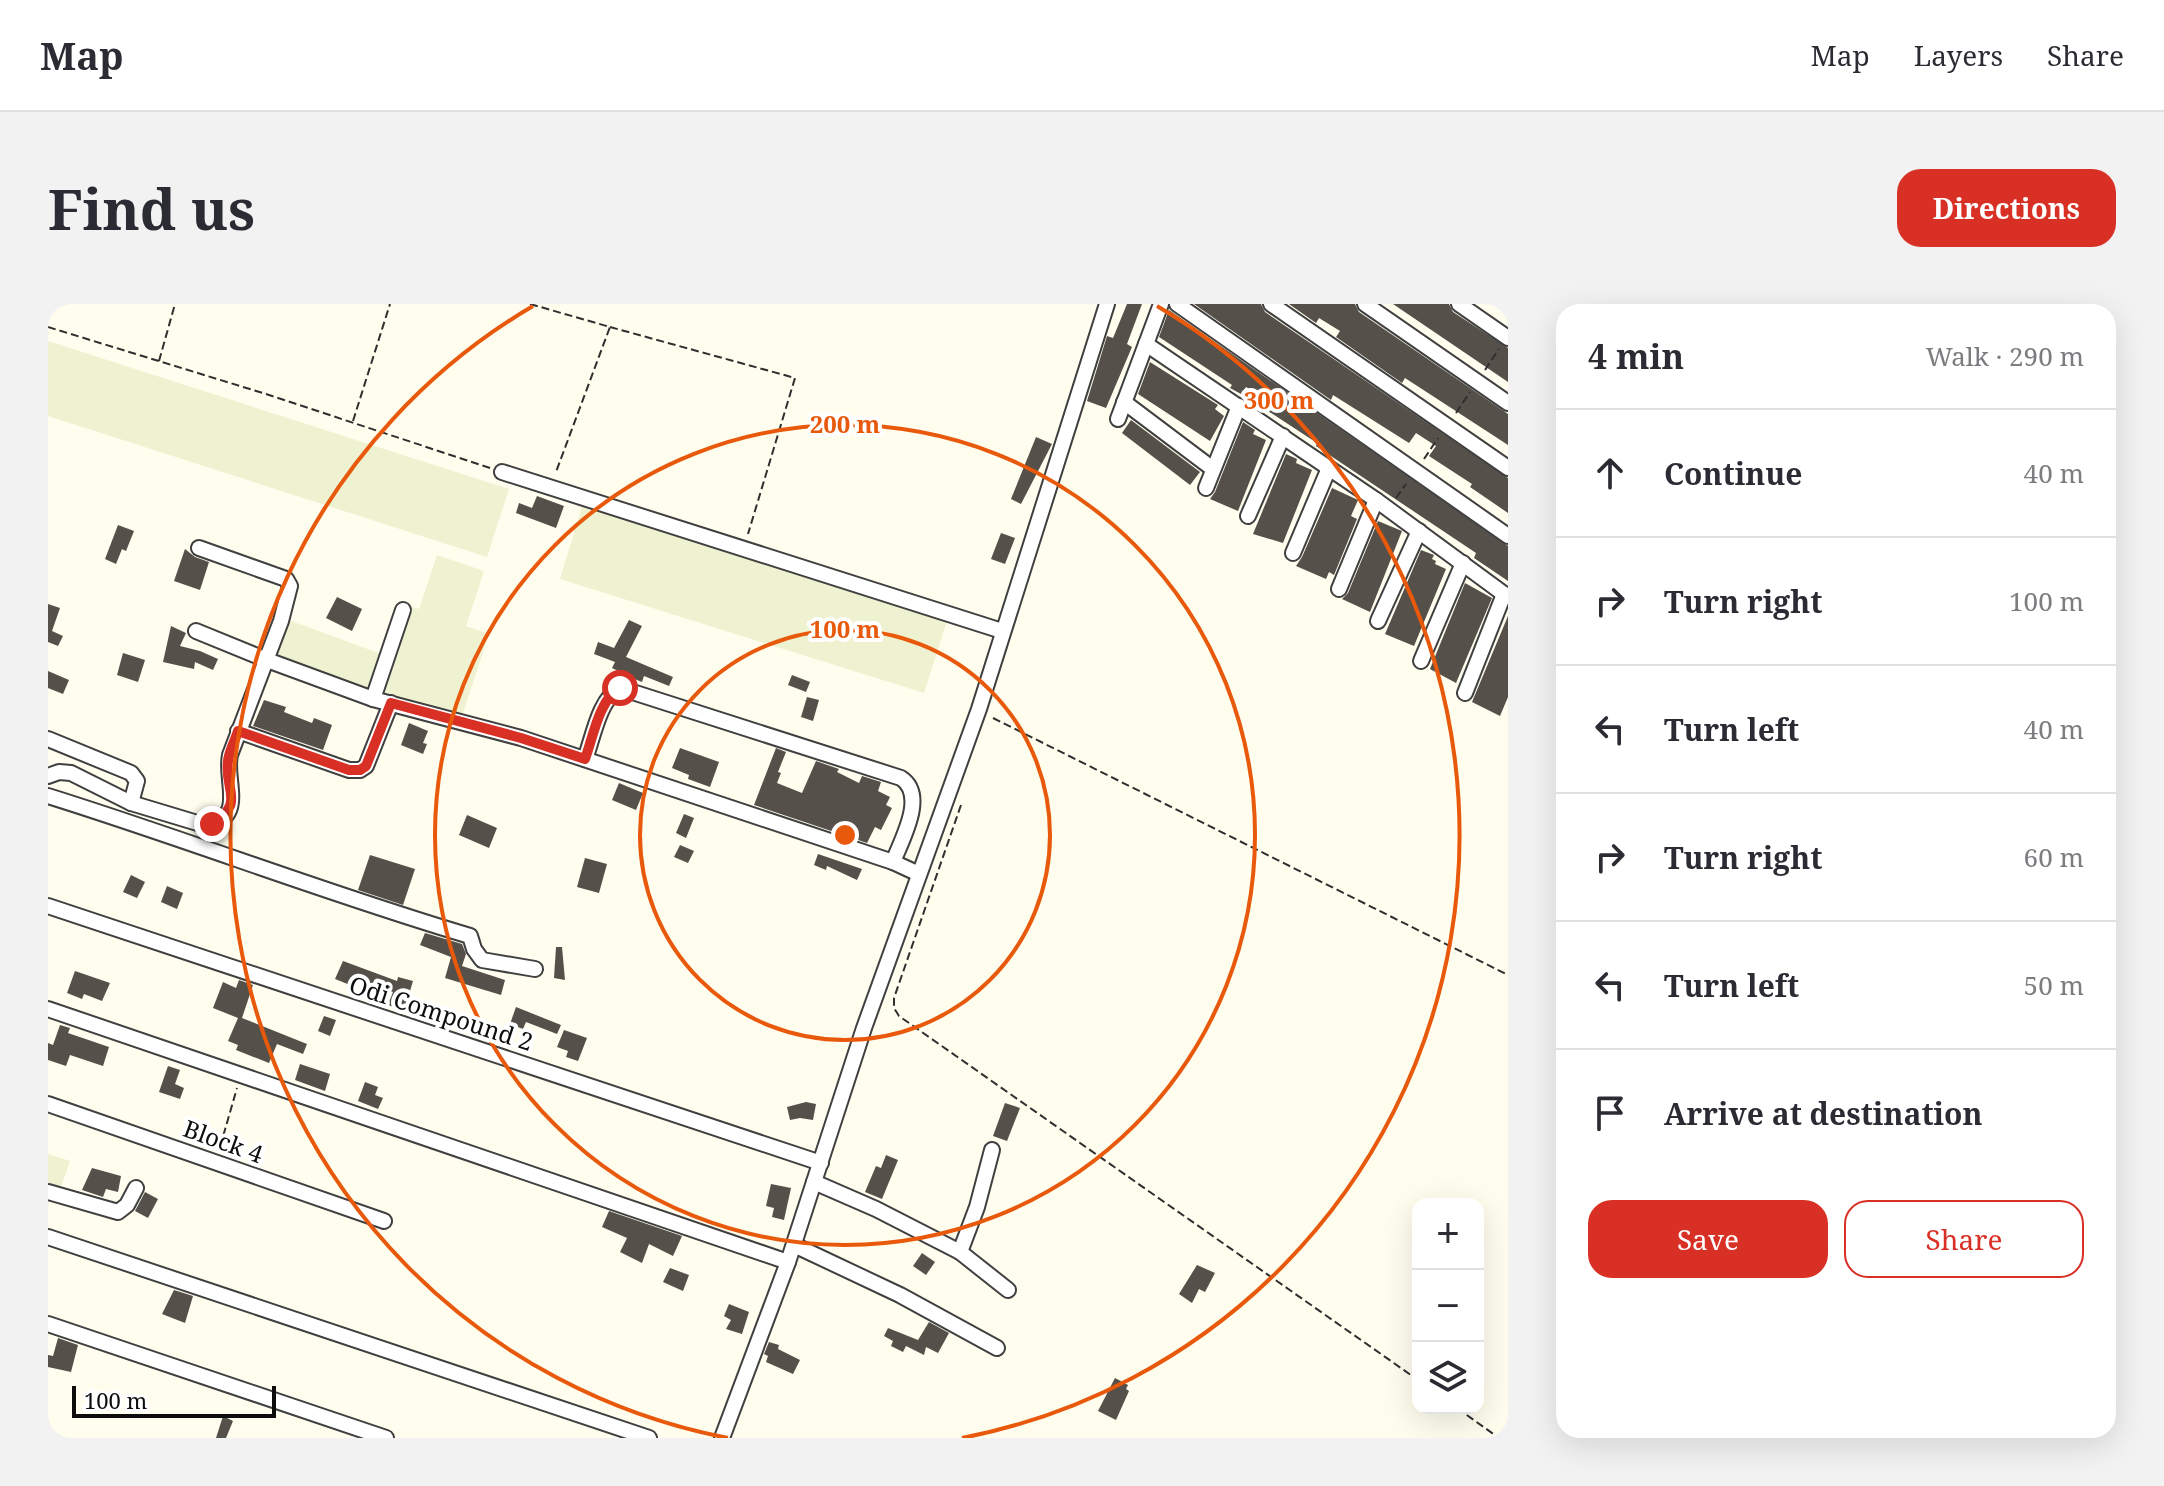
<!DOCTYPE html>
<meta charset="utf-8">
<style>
:root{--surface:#fff;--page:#f2f2f3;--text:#2b2b33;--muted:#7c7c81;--line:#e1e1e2;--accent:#d93025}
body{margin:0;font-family:"Noto Serif",serif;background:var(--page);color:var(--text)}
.controls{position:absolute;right:24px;bottom:24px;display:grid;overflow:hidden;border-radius:16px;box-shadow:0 8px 32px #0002}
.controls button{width:72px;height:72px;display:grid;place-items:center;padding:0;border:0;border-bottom:2px solid var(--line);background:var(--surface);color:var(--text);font:40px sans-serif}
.scale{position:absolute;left:24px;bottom:20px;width:204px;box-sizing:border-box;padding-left:8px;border:4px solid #0d0d0d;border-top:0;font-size:22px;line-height:28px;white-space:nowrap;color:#0d0d0d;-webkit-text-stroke:6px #fff;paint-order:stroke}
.stop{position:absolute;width:24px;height:24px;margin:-18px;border:6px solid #d93025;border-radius:50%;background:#fff}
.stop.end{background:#d93025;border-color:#fff;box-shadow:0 2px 8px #0008}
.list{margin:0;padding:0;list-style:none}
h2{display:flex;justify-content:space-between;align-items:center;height:104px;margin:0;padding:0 32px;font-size:34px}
h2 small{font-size:26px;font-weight:400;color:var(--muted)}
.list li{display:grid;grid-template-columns:52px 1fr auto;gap:24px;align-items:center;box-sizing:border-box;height:128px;padding:0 32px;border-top:2px solid var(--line)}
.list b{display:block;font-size:30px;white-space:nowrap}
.list em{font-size:26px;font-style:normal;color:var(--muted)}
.actions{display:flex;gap:16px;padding:24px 32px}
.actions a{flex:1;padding:18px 0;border:2px solid var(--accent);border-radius:24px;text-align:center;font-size:28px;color:var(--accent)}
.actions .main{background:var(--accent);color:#fff}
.icon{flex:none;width:44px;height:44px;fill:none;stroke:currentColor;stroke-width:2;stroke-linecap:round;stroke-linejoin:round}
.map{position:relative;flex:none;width:1460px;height:1134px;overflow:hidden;border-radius:24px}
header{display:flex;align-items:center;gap:48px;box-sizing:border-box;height:112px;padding:0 40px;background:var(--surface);border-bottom:2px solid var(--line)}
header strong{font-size:38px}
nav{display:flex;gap:44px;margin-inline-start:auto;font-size:28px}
.intro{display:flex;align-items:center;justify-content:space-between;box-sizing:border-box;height:192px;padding:0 48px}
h1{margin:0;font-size:56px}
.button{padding:20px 36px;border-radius:24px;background:var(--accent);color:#fff;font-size:28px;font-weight:700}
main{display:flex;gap:48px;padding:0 48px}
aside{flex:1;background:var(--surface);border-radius:24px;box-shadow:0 8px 32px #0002}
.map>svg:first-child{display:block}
.farmland{fill:#eff2d0}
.building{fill:#55504a}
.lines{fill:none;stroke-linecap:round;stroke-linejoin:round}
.minor-casing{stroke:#404040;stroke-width:18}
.path{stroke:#2f2f2f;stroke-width:2;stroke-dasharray:8 4;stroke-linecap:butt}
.minor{stroke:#fff;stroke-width:14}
.route{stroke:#d93025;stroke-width:10}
.ring{fill:none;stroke:#e8590c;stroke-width:4}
.labels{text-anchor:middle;stroke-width:8;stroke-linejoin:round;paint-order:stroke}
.street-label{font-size:24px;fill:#0d0d0d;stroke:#fff}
.centre{fill:#e8590c;stroke:#fff;stroke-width:4}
.ring-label{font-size:24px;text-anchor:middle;font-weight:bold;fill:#e8590c;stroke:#fff;stroke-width:8;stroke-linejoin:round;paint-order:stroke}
</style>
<header>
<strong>Map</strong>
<nav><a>Map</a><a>Layers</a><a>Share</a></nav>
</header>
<div class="intro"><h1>Find us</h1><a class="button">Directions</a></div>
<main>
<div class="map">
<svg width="1460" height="1134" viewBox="0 0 1460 1134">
<rect width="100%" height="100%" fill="#fefdee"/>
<g class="farmland">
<path d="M0 37 461 185 439 253 0 112Z"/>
<path d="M535 200 900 314 876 389 512 275Z"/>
<path d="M389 251 436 267 418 322 441 330 413 415 332 388 361 302 371 305Z"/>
<path d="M238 315 336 351 322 389 224 353Z"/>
<path d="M0 850 22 857 13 883 0 879Z"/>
</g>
<g class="building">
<path d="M1079 0H1094L1079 40 1084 43 1058 104 1039 97 1059 32 1065 34Z"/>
<path d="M1146 0H1213L1217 8 1460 174V209L1422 183 1424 180 1381 152 1388 142 1368 129 1361 139 1285 91 1283 96Z"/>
<path d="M1241 0H1307L1311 8 1460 110V141L1357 74 1354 79 1288 33 1292 27 1271 14 1268 19Z"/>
<path d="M1345 0H1401L1405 8 1460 44V78Z"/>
<path d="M1121 6 1460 242V277L1426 254 1428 249 1268 142 1269 139 1200 94 1203 86 1198 83 1193 90 1182 84 1184 81 1111 33Z"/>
<path d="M1102 58 1170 101 1167 105 1176 112 1162 137 1090 90Z"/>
<path d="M1083 116 1152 168 1142 181 1074 129Z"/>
<path d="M1195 118 1207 126 1205 130 1218 136 1190 207 1162 195 1167 188Z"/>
<path d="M988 133 1004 140 973 200 963 195Z"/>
<path d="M1238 150 1249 155 1248 159 1264 166 1235 239 1205 230Z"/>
<path d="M1284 184 1310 196 1303 212 1309 215 1286 271 1281 268 1278 275 1248 262 1254 253Z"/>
<path d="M489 192 516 202 508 224 468 209 471 199 484 204Z"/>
<path d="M1330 217 1354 227 1322 308 1294 295 1300 289Z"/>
<path d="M70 221 86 227 78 247 74 245 68 260 57 255Z"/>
<path d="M953 229 967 234 957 260 943 255Z"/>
<path d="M137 245 147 253 161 258 152 286 126 277Z"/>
<path d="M1373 246 1386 251 1384 255 1388 257 1387 260 1398 265 1366 342 1337 330Z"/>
<path d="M1417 279 1444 294 1408 379 1382 365Z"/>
<path d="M289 293 314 305 304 327 278 314Z"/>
<path d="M0 300 12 304 4 327 15 332 10 342 0 338Z"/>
<path d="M1460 312V393L1452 412 1424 398Z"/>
<path d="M581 316 594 322 578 353 625 373 621 382 596 372 594 378 584 374 564 364 567 358 546 350 550 338 566 344Z"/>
<path d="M123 322 138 329 132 342 152 347 170 355 165 366 147 358 146 365 115 358Z"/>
<path d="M75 349 97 356 90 378 69 371Z"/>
<path d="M0 367 21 376 15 390 0 384Z"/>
<path d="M744 371 762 378 758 388 740 381Z"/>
<path d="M759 393 771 396 765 417 753 413Z"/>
<path d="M216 396 238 403 236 408 264 419 266 414 284 421 275 446 205 422Z"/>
<path d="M361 419 380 427 375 439 379 440 375 450 353 441Z"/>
<path d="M632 444 671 458 662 483 640 475 641 471 624 464Z"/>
<path d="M728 444 738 448 730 468 733 469 729 479 754 489 768 457 791 465 789 468 811 479 814 472 833 478 830 487 842 493 838 501 844 504 833 526 827 523 819 539 706 501Z"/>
<path d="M571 479 595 489 588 506 564 496Z"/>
<path d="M636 510 646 514 638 534 628 529Z"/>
<path d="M419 511 449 524 441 544 411 531Z"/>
<path d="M632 541 646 547 640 559 626 553Z"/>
<path d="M770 550 814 565 809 576 779 562 778 566 766 561Z"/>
<path d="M322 551 367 565 355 601 310 586Z"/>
<path d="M537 554 559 560 551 589 529 583Z"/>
<path d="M83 571 97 578 89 594 75 588Z"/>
<path d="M119 582 135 589 129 605 113 598Z"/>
<path d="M377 629 414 640 418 650 414 662 457 676 453 691 397 674 403 653 372 641Z"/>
<path d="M508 643H514L517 676 506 674Z"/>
<path d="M295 657 349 677 350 673 365 677 356 707 340 701 345 688 305 675 302 681 287 675Z"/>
<path d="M27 667 62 679 54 697 36 690 34 695 19 689Z"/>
<path d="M191 676 205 681 194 714 259 740 255 750 229 740 221 759 188 746 190 741 180 737 190 714 165 704 175 678 188 684Z"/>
<path d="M468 703 513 721 509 730 478 718 475 725 462 720Z"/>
<path d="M276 712 288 716 282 732 270 727Z"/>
<path d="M12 721 22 724 20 729 61 743 55 762 22 751 18 762 0 756V739L5 741Z"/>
<path d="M516 726 539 734 530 757 518 753 520 747 509 743Z"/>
<path d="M252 760 282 770 277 787 247 776Z"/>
<path d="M120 762 132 766 127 780 136 784 132 795 111 788Z"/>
<path d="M317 778 330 783 327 791 335 794 330 805 310 797Z"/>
<path d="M758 798 768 800 765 816 752 814 742 816 739 803Z"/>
<path d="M957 799 972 804 959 837 945 832Z"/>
<path d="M838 851 850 856 834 895 817 888 828 862 833 864Z"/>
<path d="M44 864 73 872 70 888 58 885 55 893 34 886Z"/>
<path d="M723 880 743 884 736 916 724 913 726 904 718 902Z"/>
<path d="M97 888 110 895 100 914 87 907Z"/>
<path d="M561 907 634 932 625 952 601 940 594 959 572 948 579 934 554 923Z"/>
<path d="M874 949 887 958 878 971 865 962Z"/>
<path d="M1149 961 1167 969 1157 988 1151 985 1144 999 1131 990Z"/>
<path d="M622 964 641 971 635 987 615 978Z"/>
<path d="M126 986 145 992 137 1019 114 1010Z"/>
<path d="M681 1000 701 1008 694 1030 678 1025 683 1016 676 1012Z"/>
<path d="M881 1018 901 1029 890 1049 878 1043 876 1051 858 1042 855 1048 843 1042 845 1037 836 1032 840 1024 870 1036Z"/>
<path d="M10 1034 30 1041 23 1068 0 1063V1051L5 1052Z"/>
<path d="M721 1038 731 1041 730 1045 752 1056 745 1070 718 1058 720 1052 716 1050Z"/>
<path d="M1067 1074 1080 1081 1078 1085 1081 1087 1068 1116 1050 1107Z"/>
<path d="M175 1112 185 1117 178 1134H168Z"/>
</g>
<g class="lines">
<g class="minor-casing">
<g id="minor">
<path d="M1129 0 1460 232"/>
<path d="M1223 0 1460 164"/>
<path d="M1317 0 1460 99"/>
<path d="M1411 0 1460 34"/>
<path d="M1098 40 1328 196 1460 293"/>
<path d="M1076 98 1165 165"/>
<path d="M1070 115 1113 0"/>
<path d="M454 168 954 327"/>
<path d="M1158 184 1191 102"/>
<path d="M1200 212 1235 132"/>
<path d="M1245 249 1281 164"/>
<path d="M1291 285 1328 196"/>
<path d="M1330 317 1371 227"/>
<path d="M148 327 219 356 325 395 473 434 845 558 871 570"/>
<path d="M1373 357 1415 259"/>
<path d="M1417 389 1456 290"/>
<path d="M325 395 355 306"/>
<path d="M190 427 301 466H312L318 462 343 399"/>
<path d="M0 435 83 469 89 477 83 499"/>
<path d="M537 455C545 434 551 395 572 384L853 474C879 491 854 535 845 558"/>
<path d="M0 472 11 468 23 469 83 499 156 521C200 516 176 477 182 451L233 317 242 282 238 275 151 244"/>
<path d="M0 492C141 536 280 590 422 632L426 645 434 656 487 665"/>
<path d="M0 602 773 859"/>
<path d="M0 705 740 958"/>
<path d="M0 800 336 917"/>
<path d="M766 878 828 905 912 948 960 986"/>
<path d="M0 888 70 908 79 901 88 884"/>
<path d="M0 933 601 1134"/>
<path d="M746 941 852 991 949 1044"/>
<path d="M912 948 929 903 944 846"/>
<path d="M0 1020 338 1134"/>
<path d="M674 1134 740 958 816 724 931 405 1059 0"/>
</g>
</g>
<g class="path">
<path d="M482 0 562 23 508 168"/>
<path d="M0 23 218 90 442 164"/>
<path d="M562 23 747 74 700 230"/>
<path d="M111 57 127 0"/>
<path d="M1437 66 1451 45"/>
<path d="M1408 109 1422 88"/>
<path d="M305 117 342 0"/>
<path d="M1376 155 1390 134"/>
<path d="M1348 194 1358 180"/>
<path d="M945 414 1460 671"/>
<path d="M913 501 846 694V704L851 712 1370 1076"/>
<path d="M172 843 189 784"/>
<path d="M1409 1104 1451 1134"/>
</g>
<use href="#minor" class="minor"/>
</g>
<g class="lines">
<path class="route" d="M164 520C198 499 176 486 180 457 181 447 187 437 190 427L301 466H312L318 462 343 399 473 434 537 455C545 434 551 395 572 384"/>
</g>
<g class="ring">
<circle cx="797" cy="531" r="205"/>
<circle cx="797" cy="531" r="410"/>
<path d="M680 1134A614 614 0 0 1 485 2M1109 2A614 614 0 0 1 914 1134"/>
</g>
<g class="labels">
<g class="street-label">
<text transform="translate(393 710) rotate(18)" y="8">Odi Compound 2</text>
<text transform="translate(175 838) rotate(20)" y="8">Block 4</text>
</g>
</g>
<circle cx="797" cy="531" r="12" class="centre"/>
<g class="ring-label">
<text x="1231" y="105">300 m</text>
<text x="797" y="129">200 m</text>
<text x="797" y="334">100 m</text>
</g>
</svg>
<div class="controls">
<button>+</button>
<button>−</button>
<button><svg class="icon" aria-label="layers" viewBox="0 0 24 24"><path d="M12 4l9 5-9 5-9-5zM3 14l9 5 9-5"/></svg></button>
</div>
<div class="scale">100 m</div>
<div class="stop" style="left:572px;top:384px"></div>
<div class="stop end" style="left:164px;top:520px"></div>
</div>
<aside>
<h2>4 min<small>Walk · 290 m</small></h2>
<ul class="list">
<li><svg class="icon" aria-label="ahead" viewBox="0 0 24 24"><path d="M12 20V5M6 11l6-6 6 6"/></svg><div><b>Continue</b></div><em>40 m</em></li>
<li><svg class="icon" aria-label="right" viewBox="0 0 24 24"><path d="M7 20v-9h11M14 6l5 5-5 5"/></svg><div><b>Turn right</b></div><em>100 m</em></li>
<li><svg class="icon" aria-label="left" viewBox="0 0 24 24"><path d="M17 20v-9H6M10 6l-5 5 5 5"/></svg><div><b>Turn left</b></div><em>40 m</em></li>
<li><svg class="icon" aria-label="right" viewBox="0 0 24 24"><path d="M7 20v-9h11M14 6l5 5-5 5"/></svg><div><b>Turn right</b></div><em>60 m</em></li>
<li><svg class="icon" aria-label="left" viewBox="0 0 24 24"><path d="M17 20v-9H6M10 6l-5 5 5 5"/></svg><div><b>Turn left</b></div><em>50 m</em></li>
<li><svg class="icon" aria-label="arrive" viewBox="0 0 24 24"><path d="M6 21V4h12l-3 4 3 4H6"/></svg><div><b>Arrive at destination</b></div></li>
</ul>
<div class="actions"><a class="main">Save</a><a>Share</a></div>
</aside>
</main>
